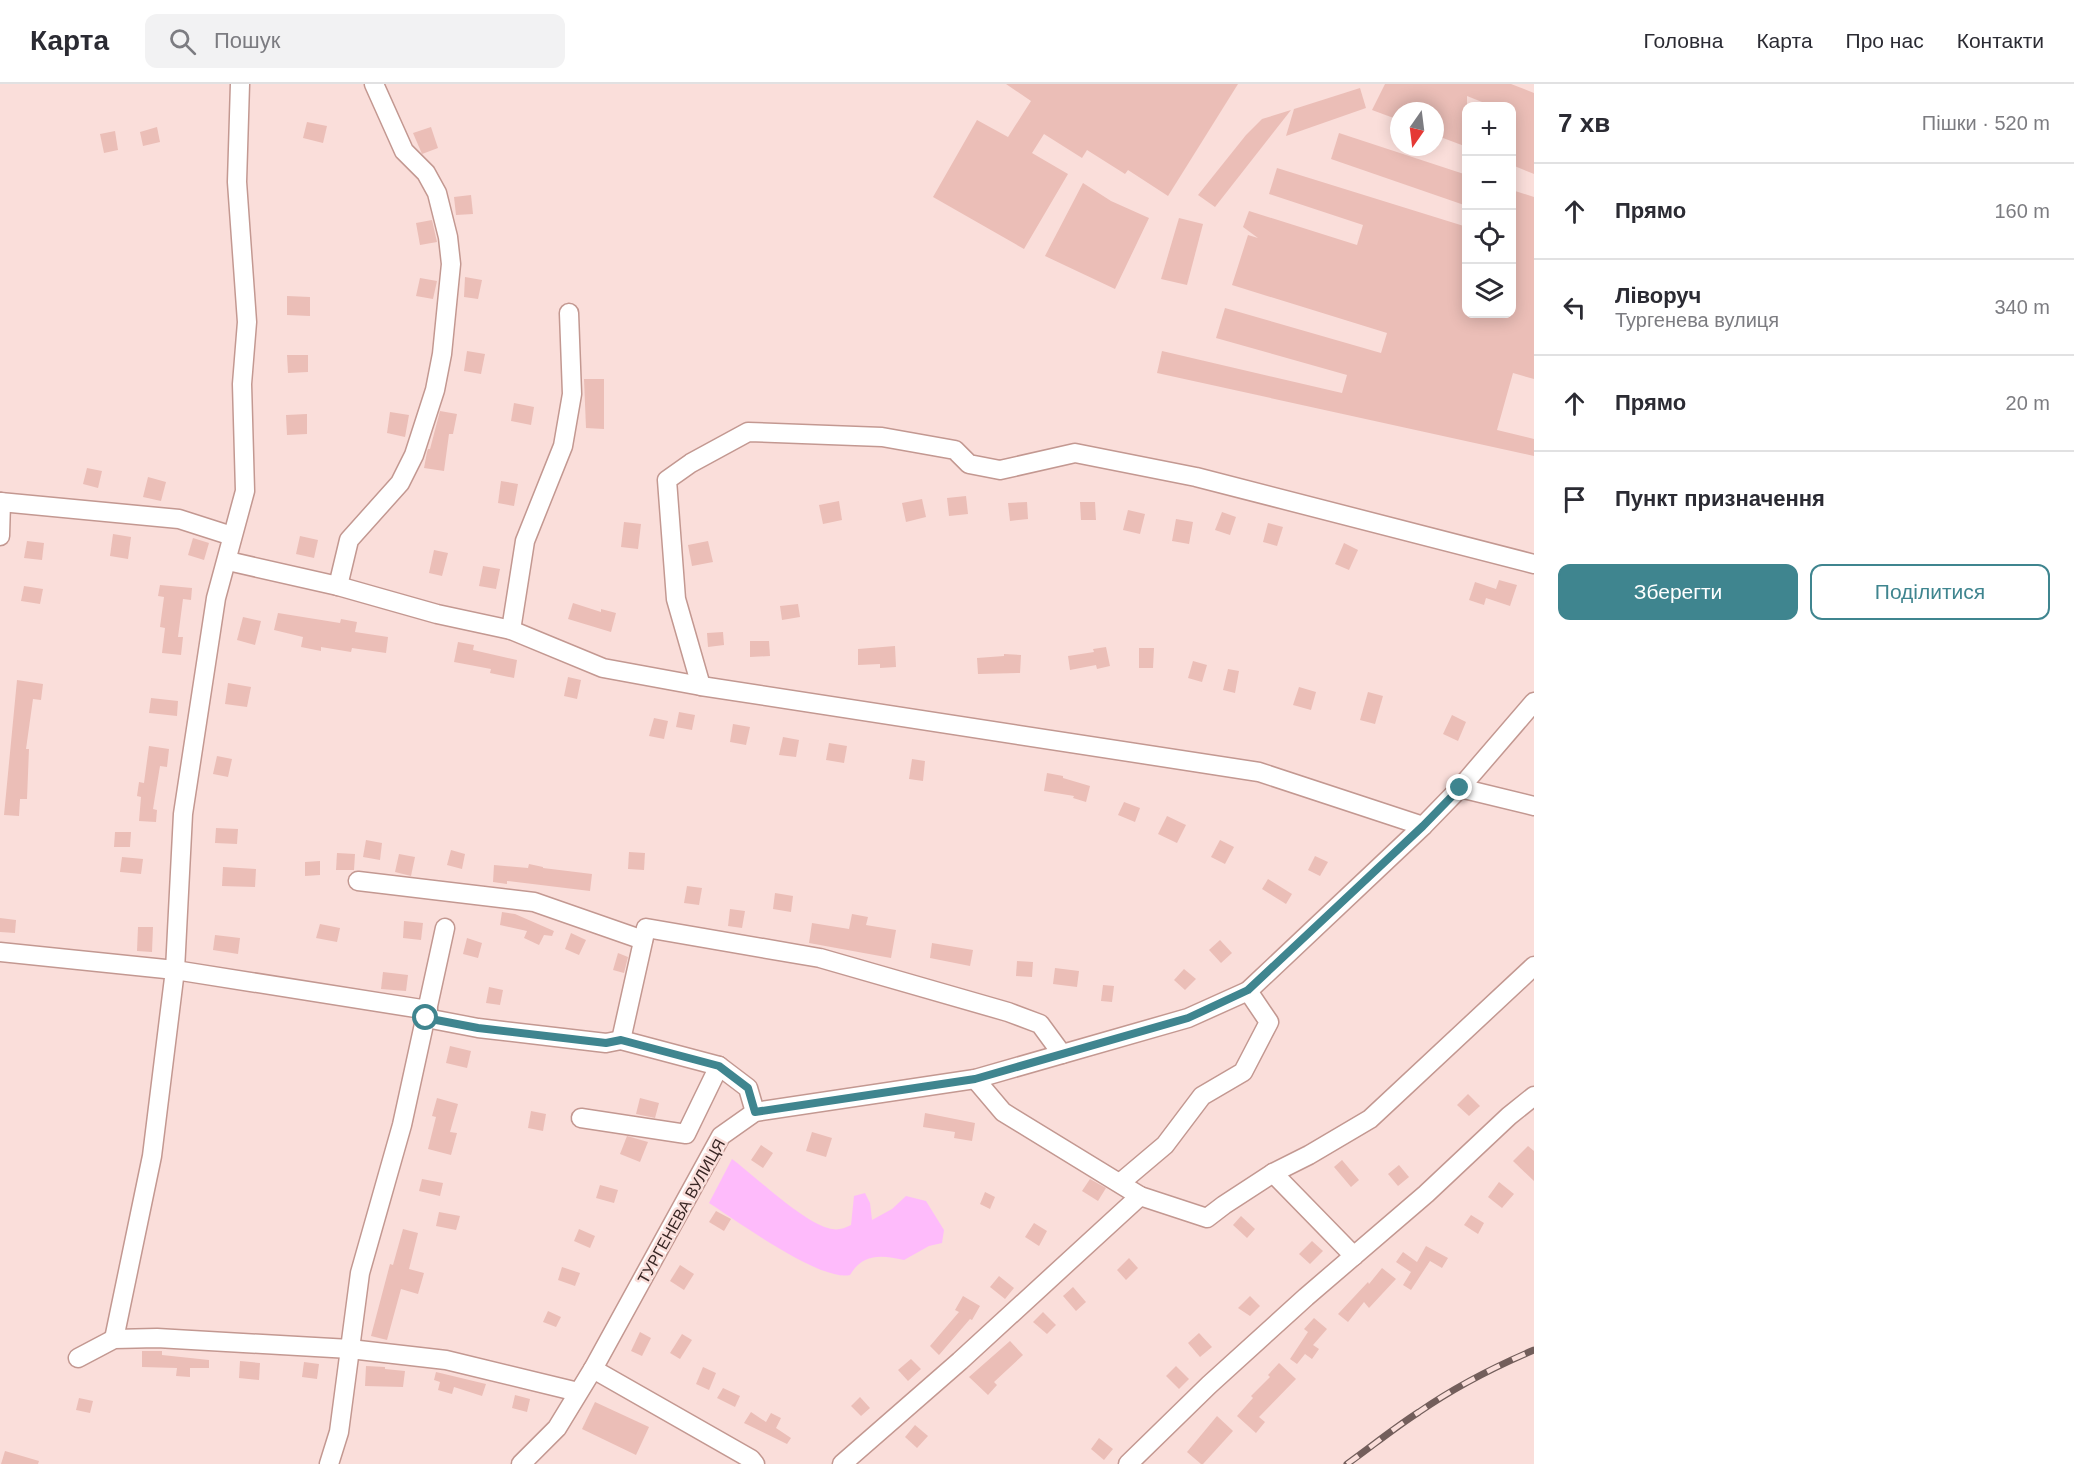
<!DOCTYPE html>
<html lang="uk">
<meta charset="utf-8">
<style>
:root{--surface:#fff;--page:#f2f2f3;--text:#2b2b33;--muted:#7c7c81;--line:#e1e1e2;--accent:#3f858f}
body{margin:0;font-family:Helvetica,sans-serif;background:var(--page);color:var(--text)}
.controls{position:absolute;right:18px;top:18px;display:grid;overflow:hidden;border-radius:12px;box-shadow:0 3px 15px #0003}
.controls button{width:54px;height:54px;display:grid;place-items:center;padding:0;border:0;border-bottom:2px solid var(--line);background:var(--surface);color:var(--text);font:30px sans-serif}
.compass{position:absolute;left:1390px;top:18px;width:54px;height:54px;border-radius:50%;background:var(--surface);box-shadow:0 3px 15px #0003;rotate:194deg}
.stop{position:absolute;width:18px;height:18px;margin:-14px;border:4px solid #3f858f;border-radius:50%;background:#fff}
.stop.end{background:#3f858f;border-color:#fff;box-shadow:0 2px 6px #0008}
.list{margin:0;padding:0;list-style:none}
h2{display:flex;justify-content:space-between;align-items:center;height:78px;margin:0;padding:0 24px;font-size:26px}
h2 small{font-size:20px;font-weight:400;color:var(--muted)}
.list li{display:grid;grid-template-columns:39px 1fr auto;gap:18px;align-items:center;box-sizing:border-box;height:96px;padding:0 24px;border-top:2px solid var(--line)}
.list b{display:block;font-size:22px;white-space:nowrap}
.list p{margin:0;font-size:20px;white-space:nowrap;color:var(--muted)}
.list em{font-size:20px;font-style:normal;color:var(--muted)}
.actions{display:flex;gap:12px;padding:18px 24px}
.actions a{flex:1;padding:14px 0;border:2px solid var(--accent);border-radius:12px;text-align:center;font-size:21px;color:var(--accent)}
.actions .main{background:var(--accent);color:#fff}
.icon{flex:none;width:33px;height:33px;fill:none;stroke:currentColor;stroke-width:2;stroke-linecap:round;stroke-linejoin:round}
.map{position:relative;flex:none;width:1534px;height:1380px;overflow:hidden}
header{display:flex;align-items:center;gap:36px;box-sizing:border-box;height:84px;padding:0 30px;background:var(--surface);border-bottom:2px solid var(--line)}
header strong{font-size:28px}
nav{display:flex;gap:33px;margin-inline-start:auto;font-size:21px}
.search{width:420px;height:54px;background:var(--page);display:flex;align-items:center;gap:15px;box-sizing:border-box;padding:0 21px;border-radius:12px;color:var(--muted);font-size:22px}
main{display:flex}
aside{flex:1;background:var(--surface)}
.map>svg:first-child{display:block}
.green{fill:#febbfb}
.building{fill:#ebbeb7}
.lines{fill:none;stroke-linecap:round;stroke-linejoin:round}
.minor-casing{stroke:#c39891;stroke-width:21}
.minor{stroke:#fff;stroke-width:18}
.rail-casing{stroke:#735e5b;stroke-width:7}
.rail{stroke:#fadeda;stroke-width:4.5;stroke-dasharray:14;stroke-linecap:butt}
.route{stroke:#3f858f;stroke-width:8}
.labels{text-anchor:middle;stroke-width:5;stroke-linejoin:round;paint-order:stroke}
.street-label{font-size:16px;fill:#392725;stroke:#fadeda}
</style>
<header>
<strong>Карта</strong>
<div class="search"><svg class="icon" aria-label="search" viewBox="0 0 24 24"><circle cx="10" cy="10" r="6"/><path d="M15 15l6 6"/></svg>Пошук</div>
<nav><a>Головна</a><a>Карта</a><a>Про нас</a><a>Контакти</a></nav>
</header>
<main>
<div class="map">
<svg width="1534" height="1380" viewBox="0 0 1534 1380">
<rect width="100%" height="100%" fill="#fadeda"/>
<path class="green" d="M732 1075C756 1093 802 1137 828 1144 837 1147 843 1145 851 1141L854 1112 865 1109 870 1119 872 1136 892 1125 906 1112 926 1117 944 1146 942 1159 929 1162 904 1176C882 1171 863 1169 850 1191 821 1198 737 1137 709 1119Z"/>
<g class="building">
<path d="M1006 0H1238L1168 112 1128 86 1125 90 1087 66 1082 74 1044 50 1032 69 1068 90 1024 165 933 113 977 36 1008 53 1031 17Z"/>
<path d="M1385 0H1511L1534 9V90L1512 81V22H1492L1467 12V63L1435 51V27H1399V36L1372 26Z"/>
<path d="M1360 4 1366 24 1286 52 1294 25Z"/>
<path d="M1291 26 1215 123 1198 111 1246 51 1262 35Z"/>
<path d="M307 38 327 42 323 59 303 54Z"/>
<path d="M157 43 160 58 143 62 140 48Z"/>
<path d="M431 43 438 64 422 70 413 49Z"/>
<path d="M115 47 118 66 104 69 100 50Z"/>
<path d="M1339 49 1467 91V122L1331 75Z"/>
<path d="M1277 84 1467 143V230H1512V106L1534 113V295L1513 289 1497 346 1534 355V372L1157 289 1162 267 1342 309 1347 291 1216 254 1225 224 1381 269 1387 249 1232 201 1248 151 1258 154 1243 143 1249 127 1357 161 1363 141 1269 110Z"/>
<path d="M1083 99 1111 117 1149 134 1115 205 1045 172Z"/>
<path d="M471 111 473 130 456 131 454 113Z"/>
<path d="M1179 134 1203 140 1187 201 1161 195Z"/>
<path d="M432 136 437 158 420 161 416 139Z"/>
<path d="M465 193 482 196 478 215 464 213Z"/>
<path d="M420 194 437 197 433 215 416 212Z"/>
<path d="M287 212 310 213V232L287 231Z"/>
<path d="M467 267 485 270 481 290 464 287Z"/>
<path d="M287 271H308V288L288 289Z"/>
<path d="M584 295H604V345L586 344Z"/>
<path d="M514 319 534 323 531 341 511 337Z"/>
<path d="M440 327 457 330 453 350H449L444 387 424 384 427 368 428 365H430Z"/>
<path d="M390 328 409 331 405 353 387 349Z"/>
<path d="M307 330V350L287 351 286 331Z"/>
<path d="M87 384 102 387 98 404 83 400Z"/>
<path d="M148 393 166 398 161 417 143 413Z"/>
<path d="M501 397 518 400 514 422 498 419Z"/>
<path d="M966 412 968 430 949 432 947 414Z"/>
<path d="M922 415 926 433 906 438 902 419Z"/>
<path d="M839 417 842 436 823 440 819 421Z"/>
<path d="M1027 418 1028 435 1010 437 1008 419Z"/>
<path d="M1080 418H1095L1096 436H1081Z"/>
<path d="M1128 426 1145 430 1140 450 1123 446Z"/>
<path d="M1222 428 1236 433 1230 451 1215 446Z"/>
<path d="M1176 435 1193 438 1189 460 1172 457Z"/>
<path d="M624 438 641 440 638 465 621 463Z"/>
<path d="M1268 439 1283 443 1277 462 1263 458Z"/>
<path d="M113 450 131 453 128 475 110 472Z"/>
<path d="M300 452 318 456 314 474 296 470Z"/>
<path d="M193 454 209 459 204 476 188 471Z"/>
<path d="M27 457 44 459 42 476 24 474Z"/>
<path d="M708 457 713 478 692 482 688 461Z"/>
<path d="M1344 459 1358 466 1349 486 1335 480Z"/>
<path d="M434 466 448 469 442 492 429 489Z"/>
<path d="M483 482 500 485 496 505 479 502Z"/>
<path d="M1499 496 1517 501 1510 522 1486 514 1484 521 1469 516 1475 498 1496 505Z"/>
<path d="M160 501 192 504 191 516 183 515 178 553H183L181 571 162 569 165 544 160 543 164 513 158 512Z"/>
<path d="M24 502 43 505 40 520 21 517Z"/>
<path d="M573 519 601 528V525L616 529 611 548 568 535Z"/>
<path d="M798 520 800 533 782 536 780 522Z"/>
<path d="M278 529 340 539 341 535 357 538 355 548 388 553 386 569 352 564 351 568 321 563V567L301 563 303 553 274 546Z"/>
<path d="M243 533 261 537 255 561 237 556Z"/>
<path d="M723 548 724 561 708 563 707 549Z"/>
<path d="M750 557H769L770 572 750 573Z"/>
<path d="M458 558 474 561 473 566 517 576 514 594 490 589 491 585 454 578Z"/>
<path d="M895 562 896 583 880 584V580L858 581V565Z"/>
<path d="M1106 563 1110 582 1097 585 1096 581 1070 586 1068 572 1094 568 1093 565Z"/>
<path d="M1139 564H1154L1153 584H1139Z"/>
<path d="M1004 570 1021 571 1020 589 978 590 977 574 1004 572Z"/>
<path d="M1193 577 1207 581 1202 598 1188 594Z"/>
<path d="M1228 585 1239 587 1235 609 1223 606Z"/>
<path d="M568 593 581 596 577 615 564 612Z"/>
<path d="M17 596 43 600 41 616 33 615 26 665H29L27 715H20L19 732 4 731Z"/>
<path d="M228 599 251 603 247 623 225 620Z"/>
<path d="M1299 603 1316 608 1311 626 1293 621Z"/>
<path d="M1368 608 1383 612 1375 640 1360 636Z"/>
<path d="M151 614 178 617 177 632 149 629Z"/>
<path d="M679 628 695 631 692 646 676 643Z"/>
<path d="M1452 631 1466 638 1458 657 1443 650Z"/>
<path d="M654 634 668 637 664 655 649 652Z"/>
<path d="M733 640 750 643 746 661 730 658Z"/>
<path d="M783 653 799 656 796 673 779 671Z"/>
<path d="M829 659 847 662 844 679 826 676Z"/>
<path d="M149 662 169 665 167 683 160 682 153 725 157 726 156 738 139 737 141 713 137 712 139 698 144 699Z"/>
<path d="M217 672 232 675 228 693 213 690Z"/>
<path d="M912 675 925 677 923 697 909 695Z"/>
<path d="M1047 689 1063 692V694L1090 702 1086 718 1073 714 1074 712 1044 707Z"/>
<path d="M1124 718 1140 724 1135 738 1118 731Z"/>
<path d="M1167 732 1186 741 1177 759 1158 750Z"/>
<path d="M216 744 238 745 237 760 215 759Z"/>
<path d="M115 748H131L130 763H114Z"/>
<path d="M366 756 382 759 380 776 363 773Z"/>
<path d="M1220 756 1234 763 1225 780 1211 773Z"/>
<path d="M451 766 465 770 462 785 447 781Z"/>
<path d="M629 768 645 769 644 786 628 785Z"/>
<path d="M337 769 355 770 354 786H336Z"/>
<path d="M399 770 415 773 411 792 395 788Z"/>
<path d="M1315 772 1328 778 1320 792 1308 786Z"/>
<path d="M122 773 143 775 141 790 120 788Z"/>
<path d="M320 777V791L305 792V778Z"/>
<path d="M529 780 543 783V784L592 790 590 807 507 797V800L493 798 494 781 528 784Z"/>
<path d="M223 783 256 785 255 803 222 802Z"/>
<path d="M1268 795 1292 810 1286 820 1262 805Z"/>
<path d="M687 802 702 804 699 821 684 819Z"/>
<path d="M775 809 793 812 791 828 773 825Z"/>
<path d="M730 825 745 827 742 844 728 842Z"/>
<path d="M502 828 515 830 554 847 552 852 544 851 539 861 524 854 527 847 500 841Z"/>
<path d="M852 830 868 833 866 841 896 846 891 874 809 859 812 839 849 845Z"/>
<path d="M0 834 16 836 15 849 0 848Z"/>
<path d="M404 837 423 839 421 856 403 854Z"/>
<path d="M320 840 340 844 337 858 316 854Z"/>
<path d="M138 843H153L152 868 137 867Z"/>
<path d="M571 849 586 856 579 871 565 865Z"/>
<path d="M215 851 240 854 238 870 213 866Z"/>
<path d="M467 854 482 859 478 874 463 870Z"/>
<path d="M1220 856 1232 869 1221 879 1209 866Z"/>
<path d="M932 859 973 866 970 882 930 874Z"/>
<path d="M618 869 628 873 624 889 613 886Z"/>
<path d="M1017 877 1033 878 1032 893 1016 892Z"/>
<path d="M1055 884 1079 887 1077 903 1053 900Z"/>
<path d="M1184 885 1196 895 1185 906 1174 896Z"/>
<path d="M383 888 408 891 406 907 381 905Z"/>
<path d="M1103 901 1114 902 1112 918 1101 917Z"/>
<path d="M489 903 503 906 500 921 486 919Z"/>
<path d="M450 962 471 967 467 984 446 979Z"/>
<path d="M1468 1010 1480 1022 1469 1032 1457 1021Z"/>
<path d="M437 1014 458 1020 450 1048 457 1049 451 1071 428 1065 436 1033 432 1032Z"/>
<path d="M640 1014 659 1019 655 1034 636 1030Z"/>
<path d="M531 1027 546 1030 543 1047 528 1044Z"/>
<path d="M925 1029 975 1039 972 1057 954 1054 955 1048 923 1043Z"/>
<path d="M812 1048 832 1054 826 1073 806 1067Z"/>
<path d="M627 1052 648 1058 640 1078 620 1070Z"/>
<path d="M761 1061 773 1069 763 1084 751 1076Z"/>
<path d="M1528 1062 1534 1067V1097L1513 1077Z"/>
<path d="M1342 1076 1359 1096 1351 1103 1334 1083Z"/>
<path d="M1399 1081 1409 1093 1398 1102 1388 1090Z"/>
<path d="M422 1095 443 1099 440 1112 419 1107Z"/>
<path d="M1090 1095 1106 1104 1098 1117 1082 1107Z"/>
<path d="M1499 1098 1514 1110 1502 1124 1488 1113Z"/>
<path d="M600 1101 618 1106 614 1119 596 1114Z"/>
<path d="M985 1108 995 1113 990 1125 980 1120Z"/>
<path d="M716 1127 731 1135 724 1147 709 1138Z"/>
<path d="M439 1128 460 1132 456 1146 436 1142Z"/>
<path d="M1471 1131 1484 1139 1478 1150 1464 1141Z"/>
<path d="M1241 1132 1255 1145 1247 1154 1233 1141Z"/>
<path d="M1034 1139 1047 1147 1039 1162 1025 1153Z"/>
<path d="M403 1145 418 1149 409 1185 424 1189 418 1210 401 1205 387 1256 371 1252 390 1180 393 1181Z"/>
<path d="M579 1145 595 1152 590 1164 574 1157Z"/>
<path d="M1312 1157 1323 1167 1310 1180 1299 1170Z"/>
<path d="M1426 1162 1448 1174 1442 1184 1430 1177 1411 1206 1403 1201 1411 1188 1396 1178 1403 1168 1417 1178Z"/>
<path d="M1129 1174 1138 1184 1126 1196 1117 1186Z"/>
<path d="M680 1181 694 1190 684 1206 670 1197Z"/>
<path d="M562 1183 580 1189 575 1202 558 1196Z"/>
<path d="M1382 1184 1396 1195 1369 1224 1364 1218 1348 1238 1338 1230 1368 1198 1369 1200Z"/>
<path d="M999 1192 1014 1204 1005 1215 990 1203Z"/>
<path d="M1073 1203 1086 1218 1076 1227 1063 1212Z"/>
<path d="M963 1212 980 1222 972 1236 970 1235 939 1271 930 1262 959 1228 955 1226Z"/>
<path d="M1250 1212 1260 1222 1250 1232 1238 1224Z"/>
<path d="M548 1227 561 1233 556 1243 543 1238Z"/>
<path d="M1043 1228 1056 1241 1047 1250 1033 1238Z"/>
<path d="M1314 1234 1327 1245 1313 1261 1319 1265 1312 1275 1305 1270 1297 1280 1290 1275 1308 1248 1304 1245Z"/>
<path d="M640 1248 651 1254 642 1272 631 1267Z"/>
<path d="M1199 1249 1212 1263 1200 1273 1188 1259Z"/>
<path d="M682 1250 692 1256 680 1275 670 1269Z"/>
<path d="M1010 1257 1023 1271 994 1298 997 1301 988 1311 969 1293Z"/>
<path d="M142 1267H162V1271L209 1276V1284H190V1293L176 1292 177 1284 142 1283Z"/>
<path d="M911 1275 921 1285 908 1297 898 1286Z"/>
<path d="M240 1277 260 1279 259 1296 239 1294Z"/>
<path d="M304 1278 319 1280 317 1295 302 1293Z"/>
<path d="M1279 1279 1296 1295 1259 1333 1265 1338 1256 1349 1237 1332 1253 1314 1251 1312 1270 1293 1268 1291Z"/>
<path d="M366 1282 385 1283V1285L405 1287 403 1303 365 1302Z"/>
<path d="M1176 1282 1189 1295 1179 1305 1166 1292Z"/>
<path d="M703 1283 716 1289 709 1306 696 1300Z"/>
<path d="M436 1288 486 1300 482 1312 454 1303 452 1310 438 1306 440 1298 434 1296Z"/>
<path d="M723 1304 740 1312 735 1323 717 1314Z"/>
<path d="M515 1311 530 1315 527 1328 512 1324Z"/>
<path d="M860 1313 870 1324 861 1332 851 1322Z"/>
<path d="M79 1314 93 1317 90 1329 76 1326Z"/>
<path d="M595 1318 649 1343 636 1371 582 1345Z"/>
<path d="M751 1328 766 1338 771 1329 781 1334 776 1344 791 1354 787 1360 744 1339Z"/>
<path d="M1217 1332 1233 1347 1203 1380H1201L1187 1368Z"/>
<path d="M915 1341 928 1352 917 1364 905 1353Z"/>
<path d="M1099 1354 1113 1365 1104 1376 1091 1365Z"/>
<path d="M5 1367 39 1377 38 1380H1Z"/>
</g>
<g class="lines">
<g class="minor-casing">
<g id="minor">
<path d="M0 418 179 435 232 452"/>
<path d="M0 452 1 418"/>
<path d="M228 477 338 502 437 530 511 546 603 584 701 602 1259 688 1423 742"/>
<path d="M338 502 349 456 400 399 414 371 435 306 442 270 451 180 448 153 437 109 426 89 404 67 374 0"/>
<path d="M511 546 525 457 563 362 572 310 569 229"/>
<path d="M701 602 676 515 667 396 691 379 748 348 882 353 955 366 969 380 1000 386 1075 369 1196 393 1534 480"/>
<path d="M1460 704 1534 722"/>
<path d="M358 797 534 818 643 856"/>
<path d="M0 868 175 886 428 926"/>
<path d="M426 934 478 944 606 959 621 956 719 982 748 1004 755 1028"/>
<path d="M621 956 646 844 820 874 1008 928 1040 940 1062 970"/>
<path d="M975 995 1003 1028 1140 1112 1207 1134 1224 1121 1273 1089 1309 1071 1370 1035 1534 882"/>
<path d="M581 1034 686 1050 719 982"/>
<path d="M1273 1089 1354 1172"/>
<path d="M1120 1099 1165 1061 1202 1012 1243 988 1269 938 1248 907"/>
<path d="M114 1255 152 1072 175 886 183 730 216 514 245 407 242 300 247 238 237 98 240 0"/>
<path d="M78 1274 114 1255 157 1254 350 1265 446 1276 578 1308"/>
<path d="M593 1285 751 1375 755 1380"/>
<path d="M329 1380 339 1348 360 1189 402 1041 445 844"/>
<path d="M521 1380 557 1344 593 1285 721 1052 755 1028 975 995 1188 934 1248 907 1423 742 1460 704 1534 618"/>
<path d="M842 1380 960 1277 1140 1112"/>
<path d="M1128 1380 1209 1301 1306 1213 1426 1110 1509 1032 1534 1012"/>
</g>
</g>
<use href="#minor" class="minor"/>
<g class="rail-casing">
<path id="rail" d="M1347 1380C1371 1363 1394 1344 1419 1328 1455 1303 1494 1283 1534 1266"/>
</g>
<use href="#rail" class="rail"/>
</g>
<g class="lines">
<path class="route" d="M426 934 478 944 606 959 621 956 719 982 748 1004 755 1028 975 995 1188 934 1248 906 1423 742 1460 704"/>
</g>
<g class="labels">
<g class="street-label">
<text transform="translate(681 1127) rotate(-61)" y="6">ТУРГЕНЕВА ВУЛИЦЯ</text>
</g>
</g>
</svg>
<div class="controls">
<button>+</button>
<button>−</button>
<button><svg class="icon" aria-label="locate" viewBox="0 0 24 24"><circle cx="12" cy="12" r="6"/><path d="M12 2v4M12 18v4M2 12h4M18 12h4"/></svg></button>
<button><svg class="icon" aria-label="layers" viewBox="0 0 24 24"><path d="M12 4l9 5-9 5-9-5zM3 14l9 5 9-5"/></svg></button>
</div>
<svg class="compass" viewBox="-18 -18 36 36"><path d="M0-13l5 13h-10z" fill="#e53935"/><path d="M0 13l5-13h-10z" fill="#7c7c81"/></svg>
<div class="stop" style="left:426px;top:934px"></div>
<div class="stop end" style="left:1460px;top:704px"></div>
</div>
<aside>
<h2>7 хв<small>Пішки · 520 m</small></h2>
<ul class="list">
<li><svg class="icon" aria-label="ahead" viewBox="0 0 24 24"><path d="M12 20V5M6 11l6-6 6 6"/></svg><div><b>Прямо</b></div><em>160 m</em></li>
<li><svg class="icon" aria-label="left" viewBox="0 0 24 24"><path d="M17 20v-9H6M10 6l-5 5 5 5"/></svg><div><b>Ліворуч</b><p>Тургенева вулиця</p></div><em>340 m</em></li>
<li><svg class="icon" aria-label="ahead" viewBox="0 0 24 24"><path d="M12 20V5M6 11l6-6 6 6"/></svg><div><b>Прямо</b></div><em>20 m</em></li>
<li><svg class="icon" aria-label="arrive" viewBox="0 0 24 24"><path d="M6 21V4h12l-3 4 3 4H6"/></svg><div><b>Пункт призначення</b></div></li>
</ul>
<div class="actions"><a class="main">Зберегти</a><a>Поділитися</a></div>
</aside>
</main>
